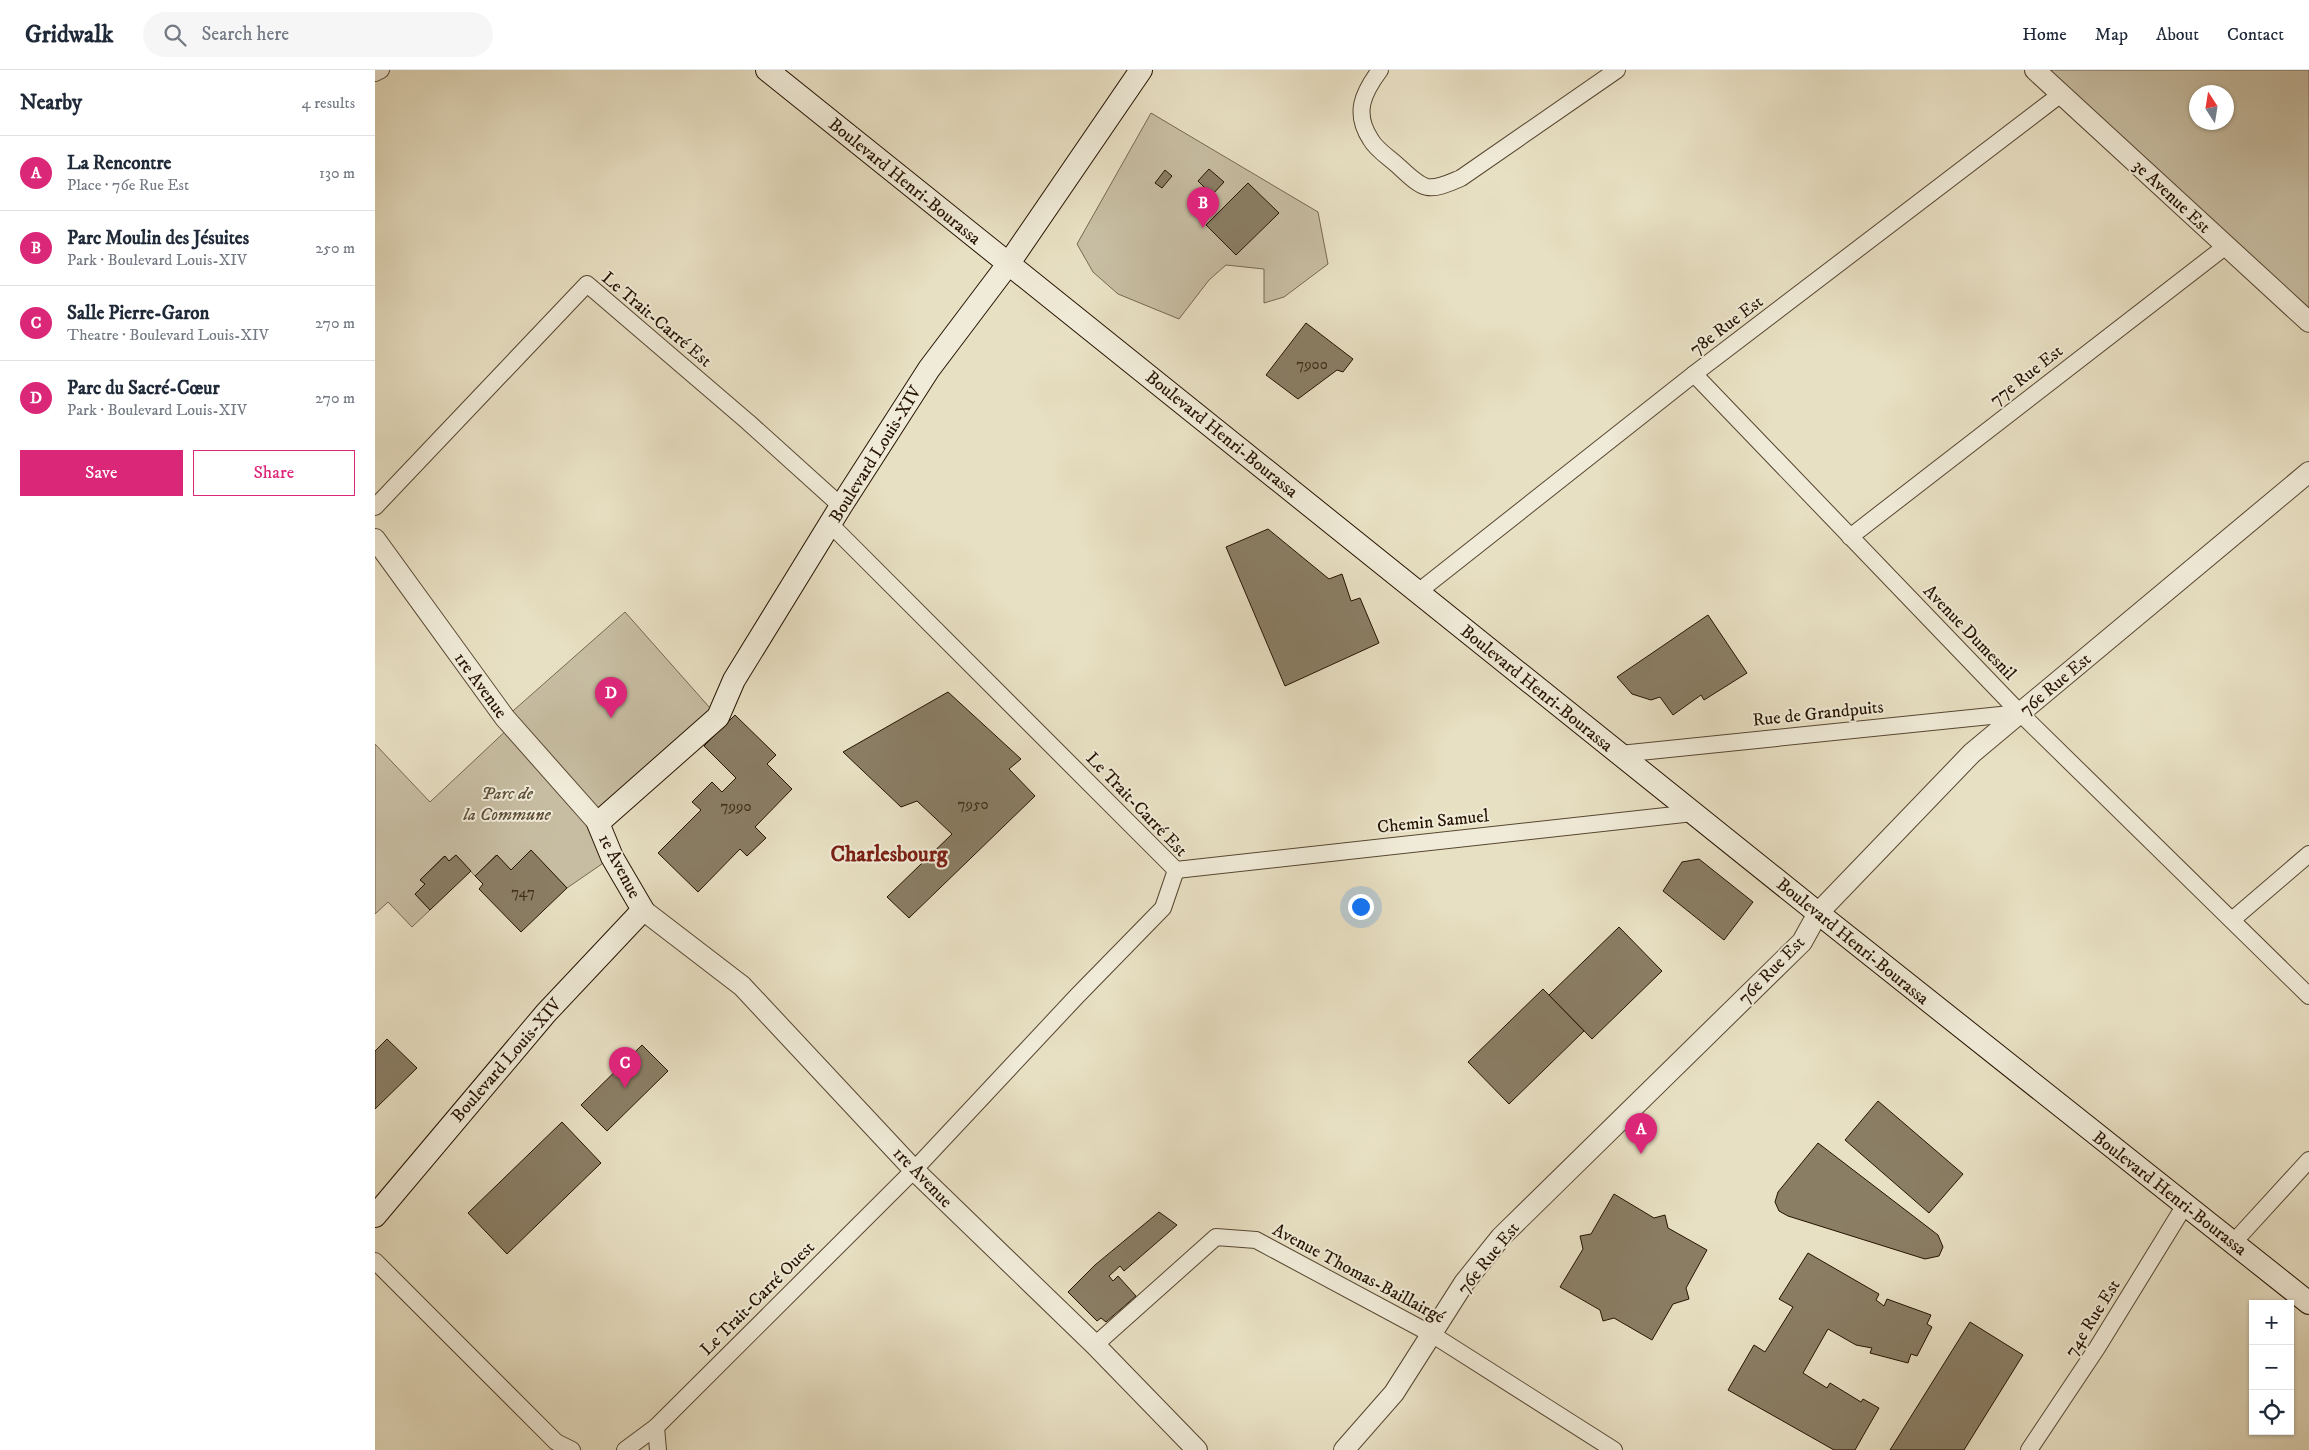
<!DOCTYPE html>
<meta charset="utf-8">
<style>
:root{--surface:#fff;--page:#f6f6f7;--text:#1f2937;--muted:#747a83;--line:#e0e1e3;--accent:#db2777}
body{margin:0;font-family:"IM FELL DW Pica",serif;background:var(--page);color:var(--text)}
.controls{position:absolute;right:15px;bottom:15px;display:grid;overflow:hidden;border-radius:0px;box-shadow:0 1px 4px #0004}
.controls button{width:45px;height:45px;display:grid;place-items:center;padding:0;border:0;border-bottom:1px solid var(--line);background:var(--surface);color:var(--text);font:25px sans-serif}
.compass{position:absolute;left:1814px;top:15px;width:45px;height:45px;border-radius:50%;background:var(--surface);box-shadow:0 1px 4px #0004;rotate:348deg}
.you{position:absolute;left:985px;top:836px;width:18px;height:18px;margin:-12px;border:4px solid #fff;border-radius:50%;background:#1a73e8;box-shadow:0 0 0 8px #1a73e833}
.badge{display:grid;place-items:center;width:32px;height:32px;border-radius:50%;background:var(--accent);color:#fff;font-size:16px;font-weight:700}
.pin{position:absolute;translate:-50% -41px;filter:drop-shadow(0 1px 2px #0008)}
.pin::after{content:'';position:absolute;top:26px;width:18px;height:15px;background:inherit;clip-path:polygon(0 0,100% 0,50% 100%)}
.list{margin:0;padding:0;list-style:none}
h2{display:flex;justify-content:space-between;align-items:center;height:65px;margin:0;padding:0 20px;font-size:21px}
h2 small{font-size:16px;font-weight:400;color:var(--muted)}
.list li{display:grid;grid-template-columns:32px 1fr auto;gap:15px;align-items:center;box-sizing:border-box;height:75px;padding:0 20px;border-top:1px solid var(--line)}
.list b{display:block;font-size:19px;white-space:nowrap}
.list p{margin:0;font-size:16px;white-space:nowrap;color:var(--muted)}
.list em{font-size:16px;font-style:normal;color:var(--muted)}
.actions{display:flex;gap:10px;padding:15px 20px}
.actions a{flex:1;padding:11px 0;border:1px solid var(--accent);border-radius:0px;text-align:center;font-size:18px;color:var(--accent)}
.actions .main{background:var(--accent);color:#fff}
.icon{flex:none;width:28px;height:28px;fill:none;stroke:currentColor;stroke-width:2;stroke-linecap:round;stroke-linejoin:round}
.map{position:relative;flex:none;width:1934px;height:1380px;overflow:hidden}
header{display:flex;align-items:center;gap:30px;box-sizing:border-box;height:70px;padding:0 25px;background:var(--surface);border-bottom:1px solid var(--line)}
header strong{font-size:24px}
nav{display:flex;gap:28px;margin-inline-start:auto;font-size:18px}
.search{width:350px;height:45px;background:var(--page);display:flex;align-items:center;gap:12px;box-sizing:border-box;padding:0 18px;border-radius:28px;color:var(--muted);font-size:19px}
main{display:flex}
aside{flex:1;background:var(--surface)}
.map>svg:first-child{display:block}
.green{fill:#c7bda2;stroke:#766851;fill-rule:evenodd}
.building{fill:#8a7e65;stroke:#251300}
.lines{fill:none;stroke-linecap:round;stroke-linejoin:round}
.minor-casing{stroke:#564631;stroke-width:18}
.tertiary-casing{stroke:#564631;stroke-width:22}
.secondary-casing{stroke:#251300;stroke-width:24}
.minor{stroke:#f0ebd8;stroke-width:16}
.tertiary{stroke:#f0ebd8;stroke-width:20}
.secondary{stroke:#f0ebd8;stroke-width:22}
.labels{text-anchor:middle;stroke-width:4;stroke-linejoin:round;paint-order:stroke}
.number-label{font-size:15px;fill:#3e2e19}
.street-label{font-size:18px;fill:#251300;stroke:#f0ebd8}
.park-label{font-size:18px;font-style:italic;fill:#5e4e39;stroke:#f0ebd8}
.district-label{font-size:22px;font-weight:bold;fill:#7a1f14;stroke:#f0ebd8}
</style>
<header>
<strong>Gridwalk</strong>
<div class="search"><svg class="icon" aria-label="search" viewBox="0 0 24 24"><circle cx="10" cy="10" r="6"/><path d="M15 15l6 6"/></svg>Search here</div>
<nav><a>Home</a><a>Map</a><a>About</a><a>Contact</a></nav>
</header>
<main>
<aside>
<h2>Nearby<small>4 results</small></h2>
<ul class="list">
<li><span class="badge">A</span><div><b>La Rencontre</b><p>Place · 76e Rue Est</p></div><em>130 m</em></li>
<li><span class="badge">B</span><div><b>Parc Moulin des Jésuites</b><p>Park · Boulevard Louis-XIV</p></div><em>250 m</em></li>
<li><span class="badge">C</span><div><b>Salle Pierre-Garon</b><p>Theatre · Boulevard Louis-XIV</p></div><em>270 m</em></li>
<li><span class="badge">D</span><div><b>Parc du Sacré-Cœur</b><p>Park · Boulevard Louis-XIV</p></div><em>270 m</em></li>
</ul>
<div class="actions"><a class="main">Save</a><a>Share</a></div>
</aside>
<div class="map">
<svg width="1934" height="1380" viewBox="0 0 1934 1380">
<rect width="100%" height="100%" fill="#e8e0c3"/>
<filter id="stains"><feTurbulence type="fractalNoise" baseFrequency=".004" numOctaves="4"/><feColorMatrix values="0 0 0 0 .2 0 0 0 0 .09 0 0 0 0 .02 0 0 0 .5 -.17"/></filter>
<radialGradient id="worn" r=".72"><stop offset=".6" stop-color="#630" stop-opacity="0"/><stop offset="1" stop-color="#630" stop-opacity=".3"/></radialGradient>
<g class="green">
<path d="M1660 0H1934V252ZM1822 22H1852V52H1822Z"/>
<path d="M776 43 943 142 953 194 909 227 889 233V199L851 195 834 210 804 249 743 224 718 202 702 174Z"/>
<path d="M250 542 343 647 223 753 237 787 192 818 156 781 136 800 121 785 100 806 81 785 74 791 69 786 45 810 50 814 40 824 55 840 37 857 13 832 0 844V674L55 732 136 656 130 648Z"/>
</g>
<g class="building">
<path d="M834 99 849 112 837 125 823 111Z"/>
<path d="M790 100 797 106 787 118 780 113Z"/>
<path d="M873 113 904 143 861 185 831 155Z"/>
<path d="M931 253 978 289 968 302 962 300 923 329 891 305Z"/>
<path d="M893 459 954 509 967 504 976 531 985 528 1004 573 910 616 851 477Z"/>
<path d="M1333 545 1372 603 1329 630 1326 625 1298 645 1285 627 1276 630 1257 624 1242 607Z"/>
<path d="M573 622 646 689 634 699 660 726 534 848 512 827 577 764 542 731 526 737 468 682Z"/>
<path d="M360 645 401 685 392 694 417 719 380 757 391 768 372 786 365 779 323 822 283 783 326 740 317 732 337 712 347 722 361 708 329 676Z"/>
<path d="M156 780 192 818 146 862 104 819 108 814 100 806 122 785 136 800Z"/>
<path d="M81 785 96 801 55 840 40 824 50 814 45 810 70 786 74 791Z"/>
<path d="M1324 789 1378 832 1349 870 1288 821 1307 792Z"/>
<path d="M1244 857 1287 901 1217 969 1174 925Z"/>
<path d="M1168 919 1209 961 1134 1034 1093 992Z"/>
<path d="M12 969 42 998 0 1039V981Z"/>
<path d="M267 975 293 1001 232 1061 206 1035Z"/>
<path d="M1503 1031 1588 1104 1554 1143 1470 1070Z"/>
<path d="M187 1052 226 1093 132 1184 93 1143Z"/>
<path d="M1443 1073 1563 1165 1568 1177 1564 1186 1550 1189 1413 1146 1404 1141 1400 1132 1403 1122Z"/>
<path d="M1239 1124 1279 1148 1290 1145 1293 1158 1332 1180 1311 1218 1314 1229 1298 1234 1277 1270 1239 1248 1228 1251 1225 1240 1185 1217 1208 1179 1205 1166 1216 1164Z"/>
<path d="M784 1142 802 1155 749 1201 745 1196 734 1206 738 1211 743 1206 761 1226 731 1252 726 1248 722 1251 693 1222 720 1195Z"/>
<path d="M1433 1183 1504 1224 1501 1230 1509 1236 1512 1229 1556 1245 1552 1254 1557 1257 1542 1286 1536 1284 1533 1293 1495 1283 1497 1278 1481 1275 1453 1259 1428 1303 1452 1318 1455 1313 1486 1332 1488 1329 1504 1338 1480 1380H1459L1353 1320 1379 1275 1390 1282 1418 1237 1404 1229Z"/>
<path d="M1595 1252 1648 1285 1589 1380H1515Z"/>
</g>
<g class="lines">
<g class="minor-casing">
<g id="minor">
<path d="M1005 0C988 23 978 43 996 70 1001 79 1013 87 1021 94 1029 101 1042 115 1052 117 1063 119 1076 112 1086 108L1242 0"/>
<path d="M0 3 6 0"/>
<path d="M1319 304 1645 643 1934 926"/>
<path d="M0 437 212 214 373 352 466 436"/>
<path d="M1475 467 1851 176"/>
<path d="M1043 522 1319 304 1686 24"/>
<path d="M1245 684 1645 643"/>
<path d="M801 800 1318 743"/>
<path d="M1857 850 1934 784"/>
<path d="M1858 1173 1934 1090"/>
<path d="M0 1191 181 1372 197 1380"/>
<path d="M720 1275 841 1167 881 1170 1058 1265 1239 1380"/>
<path d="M281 1357 283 1380"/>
<path d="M250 1380 281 1357 539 1100 702 926 788 838 801 800 455 454"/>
<path d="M1654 1380 1722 1278 1810 1135"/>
</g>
</g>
<g class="tertiary-casing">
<g id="tertiary">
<path d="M1660 0 1934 252"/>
<path d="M0 469 130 648 223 753"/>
<path d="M268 840 367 916 539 1100 720 1275 822 1380"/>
<path d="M969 1380 1019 1323 1089 1213 1126 1167 1427 872 1443 843 1597 683 1934 402"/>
</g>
</g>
<g class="secondary-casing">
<g id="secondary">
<path d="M392 0 1443 843 1934 1233"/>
<path d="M0 1146 171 943 268 840 237 787 223 753 343 647 359 610 466 436 554 299 634 193 766 0"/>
</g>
</g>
<use href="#minor" class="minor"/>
<use href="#tertiary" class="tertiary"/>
<use href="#secondary" class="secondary"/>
</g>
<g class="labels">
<g class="number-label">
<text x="937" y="299">7900</text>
<text x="598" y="739">7950</text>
<text x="361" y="741">7990</text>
<text x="148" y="827">747</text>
</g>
<g class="street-label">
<text transform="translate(530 111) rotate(39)" y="6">Boulevard Henri-Bourassa</text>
<text transform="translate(1797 126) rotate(43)" y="6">3e Avenue Est</text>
<text transform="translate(282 249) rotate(40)" y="6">Le Trait-Carré Est</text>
<text transform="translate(1351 255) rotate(-37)" y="6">78e Rue Est</text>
<text transform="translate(1651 305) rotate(-38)" y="6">77e Rue Est</text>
<text transform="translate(847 364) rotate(39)" y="6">Boulevard Henri-Bourassa</text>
<text transform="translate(500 384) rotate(-58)" y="6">Boulevard Louis-XIV</text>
<text transform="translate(1595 562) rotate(46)" y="6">Avenue Dumesnil</text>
<text transform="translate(1680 614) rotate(-40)" y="6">76e Rue Est</text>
<text transform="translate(106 615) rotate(54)" y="6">1re Avenue</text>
<text transform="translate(1162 618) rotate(39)" y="6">Boulevard Henri-Bourassa</text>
<text transform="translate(1443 643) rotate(-6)" y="6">Rue de Grandpuits</text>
<text transform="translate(762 734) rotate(46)" y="6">Le Trait-Carré Est</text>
<text transform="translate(1058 751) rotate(-6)" y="6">Chemin Samuel</text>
<text transform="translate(245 796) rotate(62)" y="6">1e Avenue</text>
<text transform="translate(1478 871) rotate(39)" y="6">Boulevard Henri-Bourassa</text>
<text transform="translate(1396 900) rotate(-46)" y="6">76e Rue Est</text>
<text transform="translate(131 990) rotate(-49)" y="6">Boulevard Louis-XIV</text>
<text transform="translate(548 1107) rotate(46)" y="6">1re Avenue</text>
<text transform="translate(1795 1123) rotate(38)" y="6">Boulevard Henri-Bourassa</text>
<text transform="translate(1113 1188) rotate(-51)" y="6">76e Rue Est</text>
<text transform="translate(984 1203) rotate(28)" y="6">Avenue Thomas-Baillairgé</text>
<text transform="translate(382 1228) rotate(-45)" y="6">Le Trait-Carré Ouest</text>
<text transform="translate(1717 1248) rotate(-58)" y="6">74e Rue Est</text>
</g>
<g class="park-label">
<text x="132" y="729">Parc de<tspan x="132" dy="21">la Commune</tspan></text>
</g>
<g class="district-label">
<text x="514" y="791">Charlesbourg</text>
</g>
</g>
<rect width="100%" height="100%" filter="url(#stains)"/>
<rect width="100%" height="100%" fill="url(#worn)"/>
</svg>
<div class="controls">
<button>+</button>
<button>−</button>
<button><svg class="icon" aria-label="locate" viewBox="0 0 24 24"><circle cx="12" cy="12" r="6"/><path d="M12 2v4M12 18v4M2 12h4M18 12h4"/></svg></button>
</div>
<svg class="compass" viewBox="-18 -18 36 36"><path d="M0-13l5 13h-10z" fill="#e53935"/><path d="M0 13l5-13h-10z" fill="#747a83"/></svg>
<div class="you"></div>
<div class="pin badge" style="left:1266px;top:1084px">A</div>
<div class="pin badge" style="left:828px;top:158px">B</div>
<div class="pin badge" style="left:250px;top:1018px">C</div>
<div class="pin badge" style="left:236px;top:648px">D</div>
</div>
</main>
